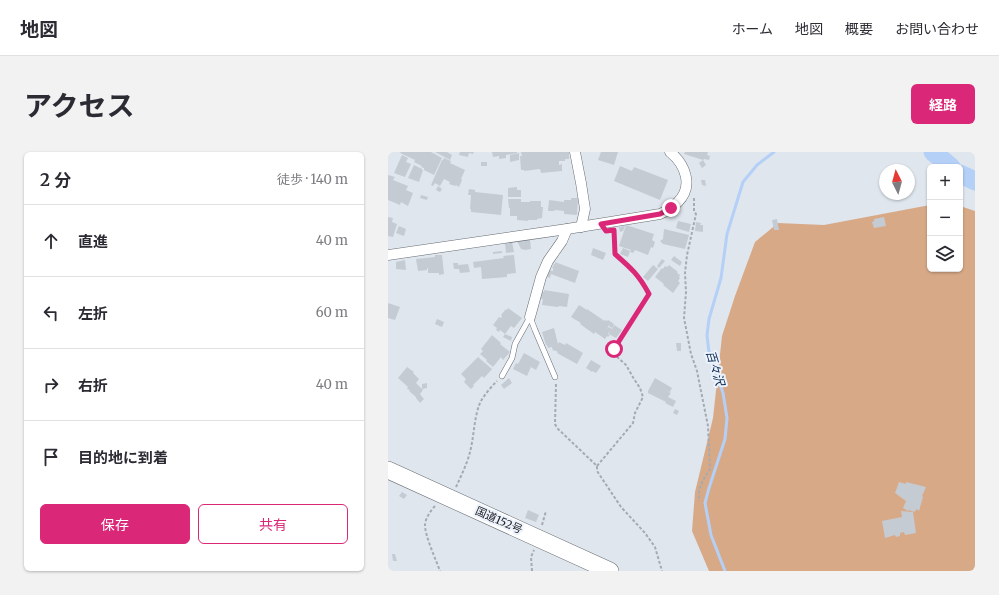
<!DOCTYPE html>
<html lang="ja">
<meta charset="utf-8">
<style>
:root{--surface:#fff;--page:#f2f2f3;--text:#2b2b33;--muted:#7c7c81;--line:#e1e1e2;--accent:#db2777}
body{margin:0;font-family:Merriweather,"Noto Sans JP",serif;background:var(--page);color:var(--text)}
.controls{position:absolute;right:12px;top:12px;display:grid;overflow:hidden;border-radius:6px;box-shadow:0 1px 3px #0004}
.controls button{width:36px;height:36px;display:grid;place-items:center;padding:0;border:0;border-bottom:1px solid var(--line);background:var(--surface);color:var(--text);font:20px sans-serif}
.compass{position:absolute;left:491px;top:12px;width:36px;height:36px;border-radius:50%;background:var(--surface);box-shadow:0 1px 3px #0004;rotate:354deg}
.stop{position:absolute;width:12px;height:12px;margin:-9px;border:3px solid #db2777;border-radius:50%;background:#fff}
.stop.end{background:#db2777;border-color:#fff;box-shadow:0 1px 4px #0008}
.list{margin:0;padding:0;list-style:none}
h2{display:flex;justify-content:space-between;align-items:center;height:52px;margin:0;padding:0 16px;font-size:17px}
h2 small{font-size:13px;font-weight:400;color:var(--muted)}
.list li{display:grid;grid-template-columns:26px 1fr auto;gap:12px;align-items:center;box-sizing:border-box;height:72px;padding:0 16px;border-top:1px solid var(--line)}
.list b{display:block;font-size:15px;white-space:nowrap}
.list em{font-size:13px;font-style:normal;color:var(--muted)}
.actions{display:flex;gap:8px;padding:12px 16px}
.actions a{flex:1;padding:9px 0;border:1px solid var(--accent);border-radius:6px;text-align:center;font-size:14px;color:var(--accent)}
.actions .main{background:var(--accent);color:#fff}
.icon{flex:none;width:22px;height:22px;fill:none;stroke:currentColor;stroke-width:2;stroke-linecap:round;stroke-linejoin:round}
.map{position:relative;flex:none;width:587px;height:419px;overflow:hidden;border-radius:6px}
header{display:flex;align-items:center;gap:24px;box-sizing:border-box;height:56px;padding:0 20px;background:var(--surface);border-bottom:1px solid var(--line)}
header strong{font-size:19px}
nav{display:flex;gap:22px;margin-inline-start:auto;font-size:14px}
.intro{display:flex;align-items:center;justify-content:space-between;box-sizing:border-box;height:96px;padding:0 24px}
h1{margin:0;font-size:28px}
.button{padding:10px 18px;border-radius:6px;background:var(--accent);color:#fff;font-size:14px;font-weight:700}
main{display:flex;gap:24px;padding:0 24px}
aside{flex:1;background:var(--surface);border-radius:6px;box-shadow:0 1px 3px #0004}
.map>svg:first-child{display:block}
.green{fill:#d7a987}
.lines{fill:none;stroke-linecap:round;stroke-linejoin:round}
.stream{stroke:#b4d0f6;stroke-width:3}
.river{stroke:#b4d0f6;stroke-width:19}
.building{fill:#c5cbd3}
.service-casing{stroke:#676c74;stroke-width:6}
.minor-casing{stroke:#676c74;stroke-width:11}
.trunk-casing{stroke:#676c74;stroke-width:18}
.path{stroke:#a5abb1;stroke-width:2;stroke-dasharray:3 2;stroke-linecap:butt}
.service{stroke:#fff;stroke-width:5}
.minor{stroke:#fff;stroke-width:10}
.trunk{stroke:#fff;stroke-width:17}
.route{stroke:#db2777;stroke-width:5}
.labels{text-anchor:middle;stroke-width:4;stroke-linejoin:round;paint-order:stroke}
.street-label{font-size:11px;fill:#202225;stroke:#edf3fc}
.water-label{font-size:12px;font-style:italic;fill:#0d2b52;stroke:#edf3fc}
</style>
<header>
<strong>地図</strong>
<nav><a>ホーム</a><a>地図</a><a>概要</a><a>お問い合わせ</a></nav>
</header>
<div class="intro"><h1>アクセス</h1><a class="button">経路</a></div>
<main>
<aside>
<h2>2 分<small>徒歩 · 140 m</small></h2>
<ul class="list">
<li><svg class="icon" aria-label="ahead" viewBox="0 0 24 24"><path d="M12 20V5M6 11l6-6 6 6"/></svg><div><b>直進</b></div><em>40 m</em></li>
<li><svg class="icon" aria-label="left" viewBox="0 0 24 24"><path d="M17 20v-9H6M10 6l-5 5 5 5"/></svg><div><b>左折</b></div><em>60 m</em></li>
<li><svg class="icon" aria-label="right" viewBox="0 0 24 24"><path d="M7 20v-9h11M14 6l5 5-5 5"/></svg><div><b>右折</b></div><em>40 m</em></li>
<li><svg class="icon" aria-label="arrive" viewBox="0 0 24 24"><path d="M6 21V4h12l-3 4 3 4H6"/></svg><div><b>目的地に到着</b></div></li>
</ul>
<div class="actions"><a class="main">保存</a><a>共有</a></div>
</aside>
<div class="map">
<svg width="587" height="419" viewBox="0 0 587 419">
<rect width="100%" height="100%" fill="#dfe6ee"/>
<path class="green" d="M542 53V117H572V54L587 59V419H321L304 379 307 340 325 266 334 184 347 144 367 90 390 71 436 73Z"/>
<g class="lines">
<path class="stream" d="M337 419 323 383 317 351 321 336 337 287 339 266 335 241 321 201 319 183 321 167 333 126 339 82 355 30 369 13 386 0"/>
<g class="river">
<path d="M545 0 563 15"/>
<path d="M572 22 587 29"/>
</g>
</g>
<g class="building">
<path d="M13 0H43L54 6 46 23 36 18V16L33 15 34 14 26 10 27 8 12 1Z"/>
<path d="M47 0H59L64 3 62 8Z"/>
<path d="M72 0H86L85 2 81 1 80 5 71 3Z"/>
<path d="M104 0H129V1L118 3V6L111 7V4L105 5Z"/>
<path d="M133 0H181V7H177V9H171V13L174 12V19L153 21 152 17 136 19V18H133L132 4H134Z"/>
<path d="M213 0H230L226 13 210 8Z"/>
<path d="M297 0H320L319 3 322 4 321 8 316 7 315 8 318 13 314 16 311 11 315 8 296 2Z"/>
<path d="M131 1V8L122 10V3Z"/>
<path d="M14 3 20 6 18 10 23 12 17 25 6 21Z"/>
<path d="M56 6 63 9 62 11 77 18 73 27 74 28 71 35 68 33 67 34 61 32 62 30 56 27 52 34 47 31 45 34 43 33 54 8H55Z"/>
<rect x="93" y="10" width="6" height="4"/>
<path d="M26 13 34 17V18H35L31 30 20 26Z"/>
<path d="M232 14 244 19 246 15 280 28 272 48 226 29Z"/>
<path d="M0 23 7 25 5 28 20 34 18 38 25 41 20 54 13 50 12 53 0 48Z"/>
<path d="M313 28H317L318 34 314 33Z"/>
<path d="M50 34 54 37 52 40 48 38Z"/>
<path d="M129 35V38H133V45H120V36Z"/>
<path d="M81 37 87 38V40L115 43 113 63 83 60V57H82L83 43H80Z"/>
<path d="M33 43 40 45 39 48 32 46Z"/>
<path d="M183 46H190L189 63 176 62V59L167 58 166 59H160L161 48 176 50V48H183Z"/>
<path d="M120 47H133V50H142V49H153V55H155L154 66 149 67V68H140V69L129 68V64H122V56H121Z"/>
<path d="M0 65 5 66 4 70 9 72 5 85 0 84Z"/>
<path d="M496 65 498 74 486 76 484 70 486 69V67Z"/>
<path d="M389 67 391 78H386L384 68Z"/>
<path d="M290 69 303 72 301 80 288 76Z"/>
<path d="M308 70 313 71 312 73H315V80L307 79Z"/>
<path d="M238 73 266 82 264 88 267 90 265 96 263 95 260 103 247 98 245 101 242 100 243 98 231 94Z"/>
<path d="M11 74 18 77 16 84 8 81Z"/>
<path d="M237 74 235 79 232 80 231 75Z"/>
<path d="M276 77 301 83 297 97 275 92 272 89 275 87Z"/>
<path d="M142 87 143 97 137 98 133 97 129 89Z"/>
<path d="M117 90H124L126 100 118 101Z"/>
<path d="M205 96 218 101 215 108 203 103Z"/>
<path d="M235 96 242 99 240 105 232 102Z"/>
<path d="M114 99V101L105 102V100Z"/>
<path d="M47 103H54L56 122 51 123V121H40V116H39V118L30 119 28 107 47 105Z"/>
<path d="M126 103 128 121 119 122V125L94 127 93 115 86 116 85 110 116 106 115 104Z"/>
<path d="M286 104 294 110 292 114 283 108Z"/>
<path d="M274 107 277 109 271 116 269 114Z"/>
<path d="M17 108 18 118 8 117V110Z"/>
<path d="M167 110 191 119 187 131 163 122 162 126 159 125 161 118 165 119V116H164L166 112H167Z"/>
<path d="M65 111H70V113L80 112 82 120 72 121 71 117H66Z"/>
<path d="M265 113 270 117 260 129 255 125Z"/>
<path d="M281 113 290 120 289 121 292 123 291 125 292 126 290 129 292 131 285 141 275 133 276 132 267 125 274 116 275 117 277 114 279 115Z"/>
<path d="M156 138 181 142 179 155 171 154 170 155 154 153 155 147H153L154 140H156Z"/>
<path d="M0 151 12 155 7 168 0 166Z"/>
<path d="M191 153 199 158V157L215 168 216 169 217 168 219 169 220 168 226 172 224 176 221 174 222 171 219 177 221 175 224 177 226 173 234 178 228 186 221 182 222 179 220 182 222 183 220 185 219 184 217 187 207 180 206 182 192 172 193 171 183 165Z"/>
<path d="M120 156 134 166 126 176 123 174 117 182 112 178 111 180 108 178 109 176 105 173 111 165 113 166 114 164 113 163 118 157 119 158Z"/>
<path d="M49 167 56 170 54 175 47 172Z"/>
<path d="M166 176 170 192 171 190 177 193 178 191 195 201 189 212 169 201 170 200 166 198 165 199 164 195 160 196 159 193H158L154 180Z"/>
<path d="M117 182 124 185 123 189 115 185Z"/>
<path d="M104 183 113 191 112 192 122 200 115 208 113 205 105 215 98 209 99 208 92 202 95 199 93 197Z"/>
<path d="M288 191H293V199H289Z"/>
<path d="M136 201 152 210 148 218 143 215 139 224 125 217 128 211 130 212Z"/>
<path d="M90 205 104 217 96 226 94 224 85 233 86 234 83 237 76 230 78 227 73 222Z"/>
<path d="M203 208 213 214 208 221 204 219V220L198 216Z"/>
<path d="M19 215 26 220 25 221 31 227 28 231 35 238 32 242 36 247 32 251 28 246V245L21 239 22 238 19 237 20 235 10 226Z"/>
<path d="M121 226 124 231 116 237 113 233Z"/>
<path d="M267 226 284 236 282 240 279 239 283 241 280 245 288 249 285 255 277 251 278 250 260 241V239Z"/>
<path d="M39 231V236L34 237V232Z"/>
<path d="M287 257 291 259 289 263 285 261Z"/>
<path d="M511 330 518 332V330L538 335 534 344 535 345 531 359 529 357 526 360 521 358 520 359 515 356 518 349 507 341Z"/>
<path d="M14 340 19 343 16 347 11 344Z"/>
<path d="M140 358 151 363 148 370 137 366Z"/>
<path d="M513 359 525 360 528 381 517 383 516 380 512 381V384L508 385 507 383 497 386 494 369 514 365Z"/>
<path d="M4 402H7L9 409H5Z"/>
</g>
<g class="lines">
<g class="service-casing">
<g id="service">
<path d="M142 165 147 178 167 225"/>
<path d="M114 224 124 206 127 192 142 165"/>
</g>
</g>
<g class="minor-casing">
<g id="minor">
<path d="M187 0 193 31 197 57 193 75"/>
<path d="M0 103 179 77 272 62C279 59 285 55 290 50 306 34 297 12 282 0"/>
<path d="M142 165 153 125 160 109 174 89 179 77"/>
</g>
</g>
<g class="trunk-casing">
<path id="trunk" d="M0 318 222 419"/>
</g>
<g class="path">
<path d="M306 46V59L308 62 299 103 297 121 298 140 296 166 303 202 309 219 320 274 322 317 315 328 311 338V349"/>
<path d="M168 232 167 272 169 276 209 314V319L233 355 257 381 267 395 274 419"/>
<path d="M209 314 245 271 247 261 255 245 252 236 246 227 238 213 226 202V197L261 142C251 123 243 116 227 102L226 78"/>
<path d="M68 335C73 324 79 312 82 300 86 285 86 265 92 251 96 243 103 235 109 229"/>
<path d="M47 354C43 358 37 367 37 373 37 384 48 408 52 419"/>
<path d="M154 373 158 359"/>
<path d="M144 419 143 405 146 398"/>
</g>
<use href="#service" class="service"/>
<use href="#minor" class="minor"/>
<use href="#trunk" class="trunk"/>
</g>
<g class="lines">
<path class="route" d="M226 197 261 142C251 123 243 116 227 102L226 78 218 79 213 72 272 62 283 56"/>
</g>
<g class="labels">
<g class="street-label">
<text transform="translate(111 368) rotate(24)" y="4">国道152号</text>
</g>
<g class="water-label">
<text transform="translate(327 216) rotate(73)" y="4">百々沢</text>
</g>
</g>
</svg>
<div class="controls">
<button>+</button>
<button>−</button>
<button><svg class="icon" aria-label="layers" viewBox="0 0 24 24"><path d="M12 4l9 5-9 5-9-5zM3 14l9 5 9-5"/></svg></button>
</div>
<svg class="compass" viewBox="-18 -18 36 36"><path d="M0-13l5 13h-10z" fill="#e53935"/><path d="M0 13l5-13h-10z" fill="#7c7c81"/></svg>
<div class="stop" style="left:226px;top:197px"></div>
<div class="stop end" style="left:283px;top:56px"></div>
</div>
</main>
